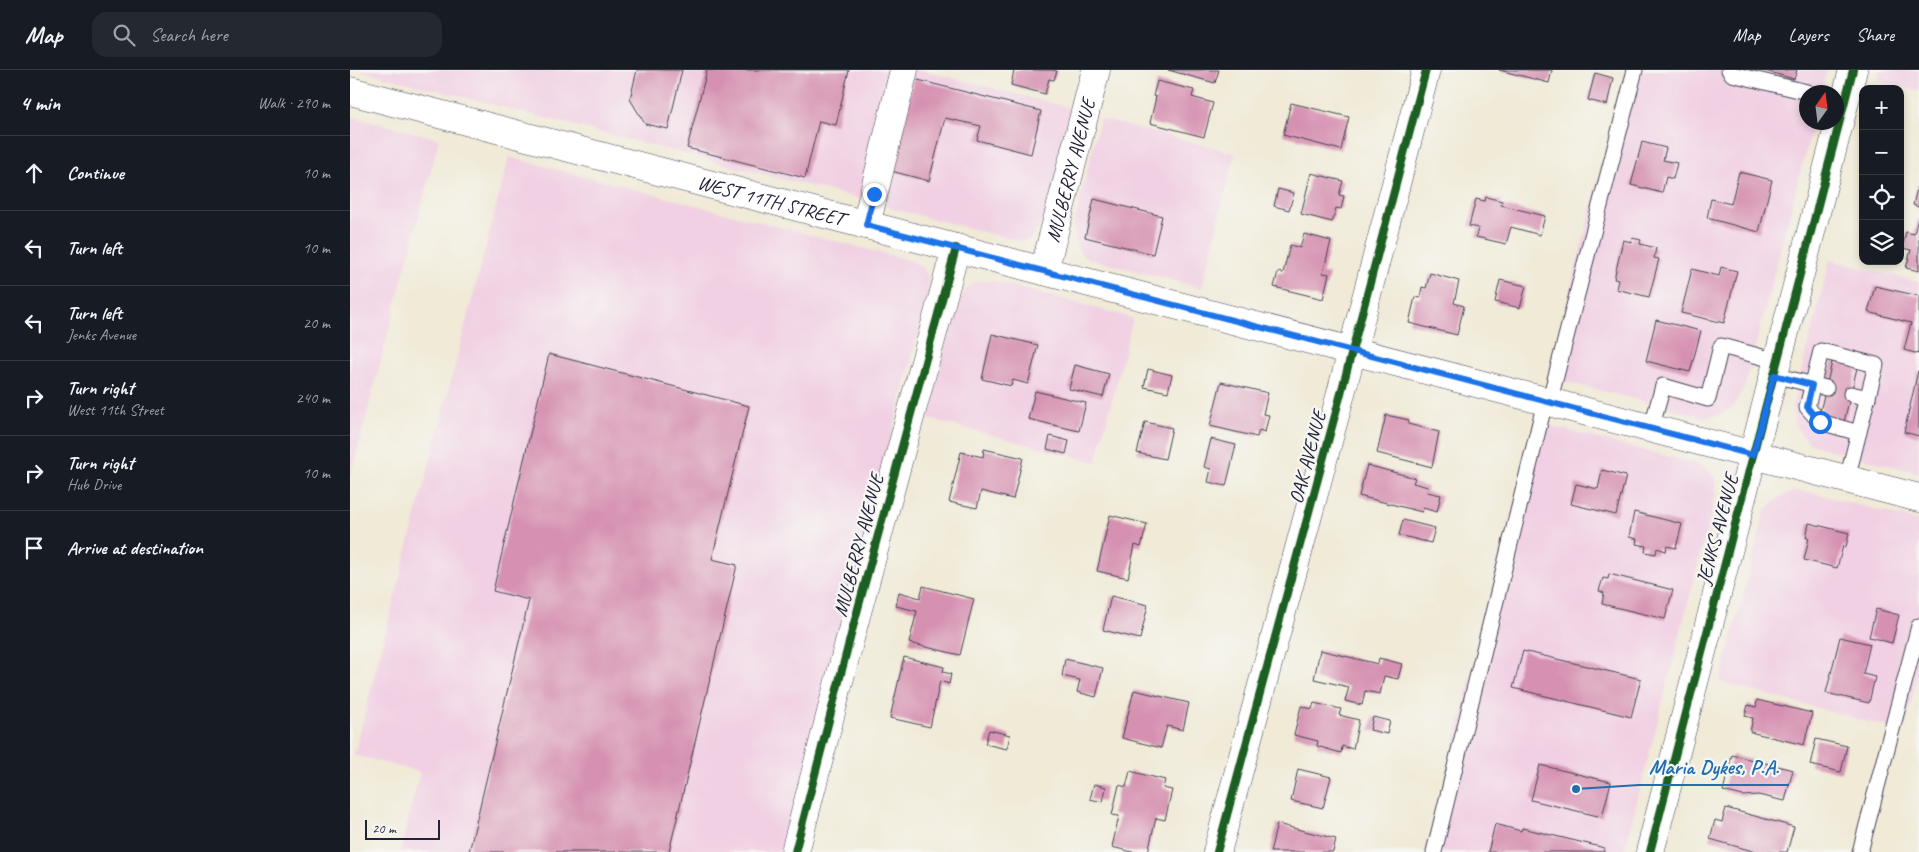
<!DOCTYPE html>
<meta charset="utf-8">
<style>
:root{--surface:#171b24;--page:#242831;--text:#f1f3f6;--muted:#9ea1a6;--line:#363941}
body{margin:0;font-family:Caveat,sans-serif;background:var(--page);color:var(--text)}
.controls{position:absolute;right:15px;top:15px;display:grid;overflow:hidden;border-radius:10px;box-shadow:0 2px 8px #0003}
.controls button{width:45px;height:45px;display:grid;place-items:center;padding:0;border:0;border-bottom:1px solid var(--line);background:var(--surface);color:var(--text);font:25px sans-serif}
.compass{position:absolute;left:1449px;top:15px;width:45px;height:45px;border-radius:50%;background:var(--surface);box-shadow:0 2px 8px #0003;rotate:14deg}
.scale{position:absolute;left:15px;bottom:12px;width:75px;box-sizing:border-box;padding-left:5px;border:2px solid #22223b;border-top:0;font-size:14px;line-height:18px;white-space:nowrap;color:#22223b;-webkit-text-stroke:4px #f6f6f2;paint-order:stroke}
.stop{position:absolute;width:15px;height:15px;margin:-11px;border:4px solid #1a73e8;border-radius:50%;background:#fff}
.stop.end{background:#1a73e8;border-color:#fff;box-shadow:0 1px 5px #0008}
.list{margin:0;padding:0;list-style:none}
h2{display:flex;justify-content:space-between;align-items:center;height:65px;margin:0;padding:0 20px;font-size:21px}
h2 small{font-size:16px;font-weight:400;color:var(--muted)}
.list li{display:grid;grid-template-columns:32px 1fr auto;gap:15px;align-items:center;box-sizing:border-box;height:75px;padding:0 20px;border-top:1px solid var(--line)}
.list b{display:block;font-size:19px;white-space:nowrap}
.list p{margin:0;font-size:16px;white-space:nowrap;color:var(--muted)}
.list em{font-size:16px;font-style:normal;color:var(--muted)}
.icon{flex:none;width:28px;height:28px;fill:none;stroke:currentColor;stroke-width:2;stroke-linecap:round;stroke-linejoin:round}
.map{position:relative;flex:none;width:1569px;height:782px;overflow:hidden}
header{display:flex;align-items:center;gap:30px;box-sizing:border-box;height:70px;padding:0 25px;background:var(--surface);border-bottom:1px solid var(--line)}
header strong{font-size:24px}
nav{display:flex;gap:28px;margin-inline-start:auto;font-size:18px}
.search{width:350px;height:45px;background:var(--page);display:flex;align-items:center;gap:12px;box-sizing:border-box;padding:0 18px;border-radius:15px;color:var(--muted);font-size:19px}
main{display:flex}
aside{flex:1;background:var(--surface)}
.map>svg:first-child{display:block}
.built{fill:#f1d0e3}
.building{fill:#d691b1}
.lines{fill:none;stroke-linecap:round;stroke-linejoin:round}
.service-casing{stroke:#414052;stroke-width:17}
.minor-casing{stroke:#414052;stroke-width:29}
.tertiary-casing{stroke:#414052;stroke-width:29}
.secondary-casing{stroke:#414052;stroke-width:29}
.service{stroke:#fff;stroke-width:15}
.minor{stroke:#fff;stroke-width:28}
.tertiary{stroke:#fff;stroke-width:28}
.secondary{stroke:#fff;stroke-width:28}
.cycleway-casing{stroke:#f6f6f2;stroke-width:11}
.cycleway{stroke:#1b5e20;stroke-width:8}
.route{stroke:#1a73e8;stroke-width:6}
.labels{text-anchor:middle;stroke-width:4.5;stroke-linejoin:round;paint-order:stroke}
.street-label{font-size:20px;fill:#22223b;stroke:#f6f6f2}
.leader{fill:none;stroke:#1f6fb2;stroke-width:2}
.callout-dot{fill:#1f6fb2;stroke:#f6f6f2;stroke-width:2}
.callout-label{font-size:21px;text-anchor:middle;font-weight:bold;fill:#1f6fb2;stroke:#f6f6f2;stroke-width:4.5;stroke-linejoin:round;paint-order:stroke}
</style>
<header>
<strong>Map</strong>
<div class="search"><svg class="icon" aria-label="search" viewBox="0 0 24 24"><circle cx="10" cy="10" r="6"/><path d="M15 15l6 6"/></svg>Search here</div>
<nav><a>Map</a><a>Layers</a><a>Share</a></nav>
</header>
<main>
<aside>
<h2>4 min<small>Walk · 290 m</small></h2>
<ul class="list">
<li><svg class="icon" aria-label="ahead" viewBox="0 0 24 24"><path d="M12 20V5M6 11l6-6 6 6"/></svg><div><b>Continue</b></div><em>10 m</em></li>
<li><svg class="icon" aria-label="left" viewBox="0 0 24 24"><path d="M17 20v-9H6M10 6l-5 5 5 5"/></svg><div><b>Turn left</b></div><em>10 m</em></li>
<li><svg class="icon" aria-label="left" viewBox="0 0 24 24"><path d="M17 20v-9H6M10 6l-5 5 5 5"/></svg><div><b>Turn left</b><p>Jenks Avenue</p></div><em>20 m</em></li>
<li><svg class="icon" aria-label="right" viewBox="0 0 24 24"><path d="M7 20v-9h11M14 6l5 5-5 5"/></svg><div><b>Turn right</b><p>West 11th Street</p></div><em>240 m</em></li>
<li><svg class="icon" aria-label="right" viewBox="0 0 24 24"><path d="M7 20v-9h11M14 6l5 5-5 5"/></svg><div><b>Turn right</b><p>Hub Drive</p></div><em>10 m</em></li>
<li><svg class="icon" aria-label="arrive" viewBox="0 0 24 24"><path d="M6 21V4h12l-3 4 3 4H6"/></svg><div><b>Arrive at destination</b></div></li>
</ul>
</aside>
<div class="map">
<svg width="1569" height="782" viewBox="0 0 1569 782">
<rect width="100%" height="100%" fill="#f6f6f2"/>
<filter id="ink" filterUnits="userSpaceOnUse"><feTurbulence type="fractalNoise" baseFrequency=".02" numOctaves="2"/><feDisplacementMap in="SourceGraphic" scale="10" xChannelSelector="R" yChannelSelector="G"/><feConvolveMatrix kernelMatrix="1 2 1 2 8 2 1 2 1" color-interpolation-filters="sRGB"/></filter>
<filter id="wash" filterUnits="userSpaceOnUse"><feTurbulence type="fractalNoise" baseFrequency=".0096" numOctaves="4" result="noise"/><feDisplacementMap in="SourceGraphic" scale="20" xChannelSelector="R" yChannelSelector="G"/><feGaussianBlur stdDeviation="1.12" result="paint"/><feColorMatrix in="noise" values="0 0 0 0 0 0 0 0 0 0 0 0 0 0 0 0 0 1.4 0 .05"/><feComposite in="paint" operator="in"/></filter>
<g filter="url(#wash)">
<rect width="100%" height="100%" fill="#f0ead7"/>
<g class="built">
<path d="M8 0H544L511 129Z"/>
<path d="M563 0H571L728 40 694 151 683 167 674 171 666 170 540 138 535 133Z"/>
<path d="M1277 0H1477L1471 22H1456V52L1463 53 1395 316 1383 337 1369 345 1353 347 1198 307Z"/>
<path d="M1530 0H1569V21L1527 10Z"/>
<path d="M0 46 89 69 0 408Z"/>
<path d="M750 49 885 83 852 218 740 189 732 185 728 179 724 167V155Z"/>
<path d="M159 87 562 191 572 197 578 206 579 223 432 782H50L70 702 4 685Z"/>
<path d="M1480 190 1569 212V403L1469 377 1459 373 1445 356 1442 338Z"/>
<path d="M629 211H643L783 248 746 392 571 347 603 241 616 219 624 212Z"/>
<path d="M1185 352 1354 396 1365 407 1366 424 1274 782H1077Z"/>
<path d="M1447 421 1459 422 1569 451V601L1553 661 1370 612 1416 439 1431 426Z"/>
</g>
<g id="blocks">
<g class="building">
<path d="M287 0H332L318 59 295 54 280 29Z"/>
<path d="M357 0H499L486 55 469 51 455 108 337 78Z"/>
<path d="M664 0H701L707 1 704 10 699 9 695 24 661 15Z"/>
<path d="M818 0H869L865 13Z"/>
<path d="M1149 0H1202L1199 13Z"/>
<path d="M1412 0H1447L1444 9Z"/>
<path d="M1245 3 1263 8 1257 35 1238 30Z"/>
<path d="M564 9 691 41 681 84 627 70 631 56 595 48 579 111 541 101Z"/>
<path d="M807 11 844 20 842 27 863 33 854 67 800 53 806 27 803 26Z"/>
<path d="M941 33 999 47 991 80 933 65Z"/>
<path d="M1292 72 1316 78 1313 90 1327 93 1323 109 1316 107 1312 123 1281 115Z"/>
<path d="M1389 102 1422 110 1409 162 1357 148 1361 129 1381 134Z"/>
<path d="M961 103 993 111 989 125 994 126 991 139 986 138 982 152 951 144Z"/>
<path d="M1568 114H1569V137L1563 135Z"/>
<path d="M928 119 944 123 939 140 924 136Z"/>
<path d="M1136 127 1152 131 1151 135 1195 146 1190 165 1161 157 1156 174 1126 167 1128 158 1119 156 1126 129 1135 131Z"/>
<path d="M744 129 812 146 803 184 735 167Z"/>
<path d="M1568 148H1569V201L1556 198 1561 180 1552 178 1556 162 1564 164Z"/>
<path d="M954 164 981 171 973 203 979 204 973 229 924 217 928 202 933 203 940 175 950 178Z"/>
<path d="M1282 168 1291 170 1290 174 1306 178 1304 188 1309 189 1299 227 1266 219 1268 210 1264 209 1273 170 1281 172Z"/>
<path d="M1371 197 1387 201 1374 253 1331 243 1342 199 1369 206Z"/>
<path d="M1080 203 1109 211 1104 233 1114 236 1107 265 1059 253 1065 227 1070 228 1072 217 1076 218Z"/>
<path d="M1150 210 1176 216 1170 238 1145 232Z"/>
<path d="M1525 216 1569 226V284L1554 280 1561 253 1518 242Z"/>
<path d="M1306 250 1351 261 1340 302 1296 291Z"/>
<path d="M642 264 688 275 678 314 663 310 661 316 632 309Z"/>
<path d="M199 284 399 336 362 489 387 495 319 782H119L179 530 143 521Z"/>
<path d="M1482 292 1507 298 1494 352 1469 346Z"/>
<path d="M725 295 759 304 753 327 719 319Z"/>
<path d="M798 299 822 305 818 322 794 317Z"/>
<path d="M1568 301H1569V366L1554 362Z"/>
<path d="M871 312 918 323 913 344 919 345 915 362 909 360 907 367 860 356Z"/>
<path d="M685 321 736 333 729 361 678 349Z"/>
<path d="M1036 345 1059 350 1058 354 1089 362 1082 397 1027 383Z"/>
<path d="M795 352 822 358 815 389 787 383Z"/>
<path d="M700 366 719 371 716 384 697 379Z"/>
<path d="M861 369 886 375 876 416 858 412 861 399 854 397Z"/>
<path d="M634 379 673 388 663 429 631 421 627 438 599 432 611 382 633 387Z"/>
<path d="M1017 395 1065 408 1063 413 1078 417 1077 422 1091 425 1087 442 1073 438 1072 442 1009 426Z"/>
<path d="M1252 400 1276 406 1266 445 1221 434 1226 414 1248 419Z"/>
<path d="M1284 442 1332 454 1326 478 1317 476 1316 481 1307 478 1306 484 1295 482 1296 476 1286 474 1287 469 1279 467Z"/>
<path d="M760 445 797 454 791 477 785 475 778 508 747 501Z"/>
<path d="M1053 450 1085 458 1081 473 1049 465Z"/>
<path d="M1459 453 1499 463 1496 477 1493 476 1487 498 1454 490 1459 468H1456Z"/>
<path d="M1259 504 1323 520 1315 549 1252 534 1254 523 1249 521 1253 508 1258 509Z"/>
<path d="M573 516 624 529 610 585 559 573 567 541 546 536 549 522 570 528Z"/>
<path d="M761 526 798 535 790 569 753 560Z"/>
<path d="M1526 539 1549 545 1542 573 1519 567Z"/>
<path d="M1490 567 1520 574 1513 604 1525 607 1519 633 1476 623Z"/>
<path d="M970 580 1028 594 1029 588 1052 594 1048 609 1034 606 1030 624 1015 621 1012 635 995 631 999 617 964 609Z"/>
<path d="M1173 581 1291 609 1281 647 1163 618Z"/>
<path d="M554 587 594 597 593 602 601 604 599 614 590 611 580 657 540 648Z"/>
<path d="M715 589 753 598 746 627 727 622 730 610 712 606Z"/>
<path d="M784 620 839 633 833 660 817 656 811 678 772 668Z"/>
<path d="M1407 630 1462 643 1454 675 1400 662 1403 648 1395 646 1398 635 1406 637Z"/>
<path d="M964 633 991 639 989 645 1009 650 1003 679 992 676 991 683 967 676 968 671 944 665 951 636 962 639Z"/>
<path d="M1023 647 1040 651 1037 664 1020 660Z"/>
<path d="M639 660 660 665 657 679 635 674Z"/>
<path d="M1466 669 1497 676 1491 702 1460 695Z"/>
<path d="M1382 685 1443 700 1435 731 1408 725 1393 726 1373 721Z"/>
<path d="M1190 695 1261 712 1252 747 1181 730Z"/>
<path d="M948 699 981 707 973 738 941 731Z"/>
<path d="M780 701 815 710 813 718 822 720 815 750 806 748 798 782H782L762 777 769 746 762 745 769 715 776 717Z"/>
<path d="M744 714 756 717 753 732 740 729Z"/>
<path d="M1376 738 1444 757 1437 782H1406L1360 769 1365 750 1372 752Z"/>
<path d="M927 754 986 769 983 782H920Z"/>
<path d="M1145 754 1171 761 1172 758 1255 778 1254 782H1138Z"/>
</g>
</g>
</g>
<g filter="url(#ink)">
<use href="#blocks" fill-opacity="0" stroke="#414052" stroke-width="1"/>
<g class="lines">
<g class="service-casing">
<g id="service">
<path d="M1379 0 1382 4 1457 22"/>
<path d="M1424 305 1476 318"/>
<path d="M1501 324 1518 328"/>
<path d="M1199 333 1285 0"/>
<path d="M1301 359 1313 316 1358 329 1371 276 1427 291"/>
<path d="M1497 409 1526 295 1471 281 1457 337 1470 352 1509 363"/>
<path d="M1084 782 1195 332"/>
<path d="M1510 782 1569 556"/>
</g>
</g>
<g class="minor-casing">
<g id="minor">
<path d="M516 155 554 0"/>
<path id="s1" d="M694 201 746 0"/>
<path d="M445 782 503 557 606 178"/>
<path d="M867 782 990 327 1076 0"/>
</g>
</g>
<g class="tertiary-casing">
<path id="tertiary" d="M1300 782 1503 0"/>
</g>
<g class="secondary-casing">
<g id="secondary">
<path id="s2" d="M0 21 1569 428"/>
</g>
</g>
<use href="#service" class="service"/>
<use href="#minor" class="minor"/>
<use href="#tertiary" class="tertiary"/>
<use href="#secondary" class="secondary"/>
<g class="cycleway-casing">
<g id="cycleway">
<path d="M445 782 503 557 606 178"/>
<path d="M867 782 990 327 1076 0"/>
<path d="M1300 782 1503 0"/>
</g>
</g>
<use href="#cycleway" class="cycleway"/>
</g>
</g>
<g class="lines" filter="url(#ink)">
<path class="route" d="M524 124 516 155 1403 385 1424 305 1462 315 1457 337 1470 352"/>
</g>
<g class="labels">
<g class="street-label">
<text dy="7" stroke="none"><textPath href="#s1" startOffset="104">MULBERRY AVENUE</textPath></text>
<text dy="7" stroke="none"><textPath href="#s2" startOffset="435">WEST 11TH STREET</textPath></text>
<text transform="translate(957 387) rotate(-75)" y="7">OAK AVENUE</text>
<text transform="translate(1367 459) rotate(-75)" y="7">JENKS AVENUE</text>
<text transform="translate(508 475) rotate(-75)" y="7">MULBERRY AVENUE</text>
</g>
</g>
<path class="leader" d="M1226 719L1289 715H1439"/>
<circle class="callout-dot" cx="1226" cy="719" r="5"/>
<g class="callout-label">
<text x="1364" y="704">Maria Dykes, P.A.</text>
</g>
</svg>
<div class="controls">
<button>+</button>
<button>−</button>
<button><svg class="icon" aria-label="locate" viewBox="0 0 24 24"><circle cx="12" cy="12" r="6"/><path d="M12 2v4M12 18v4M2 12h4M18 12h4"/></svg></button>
<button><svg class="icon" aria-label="layers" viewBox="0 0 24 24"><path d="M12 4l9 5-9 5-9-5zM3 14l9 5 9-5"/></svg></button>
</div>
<svg class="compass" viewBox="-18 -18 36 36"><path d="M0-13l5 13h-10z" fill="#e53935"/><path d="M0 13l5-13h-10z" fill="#9ea1a6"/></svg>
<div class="scale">20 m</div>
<div class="stop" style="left:1470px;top:352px"></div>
<div class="stop end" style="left:524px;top:124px"></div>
</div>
</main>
